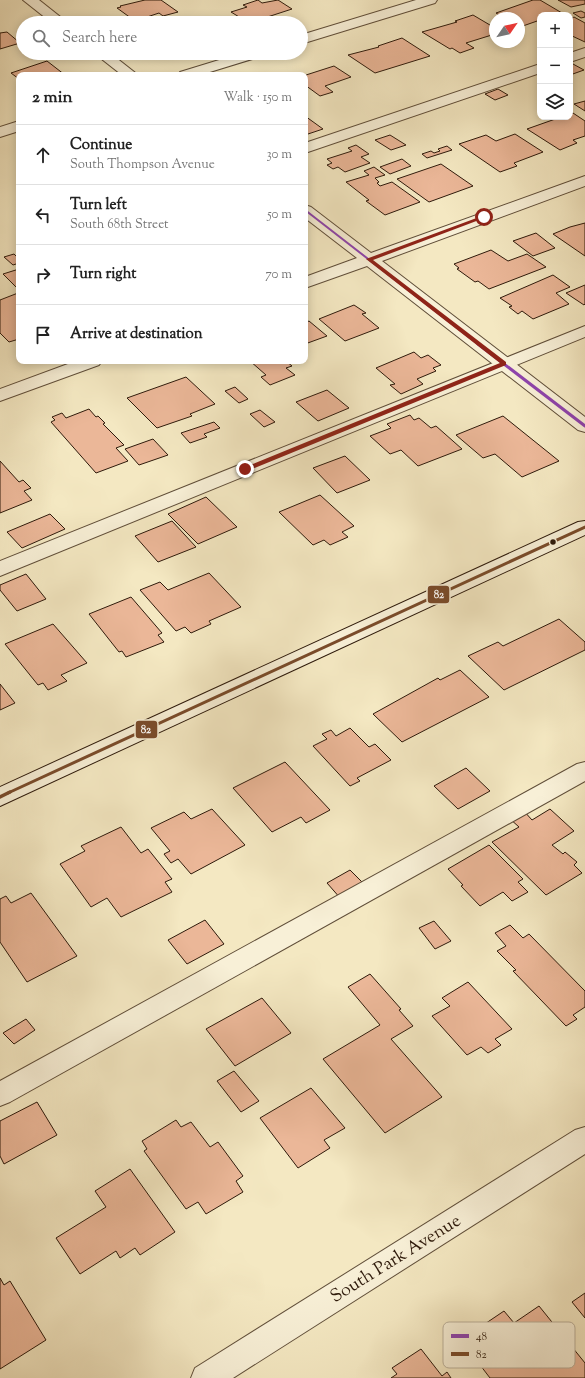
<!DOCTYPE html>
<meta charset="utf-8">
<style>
:root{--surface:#fff;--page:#f2f2f2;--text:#222;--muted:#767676;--line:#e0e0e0}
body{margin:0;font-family:"Sorts Mill Goudy",serif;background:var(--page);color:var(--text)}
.controls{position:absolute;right:12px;top:12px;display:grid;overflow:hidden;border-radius:8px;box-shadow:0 2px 10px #0003}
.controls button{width:36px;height:36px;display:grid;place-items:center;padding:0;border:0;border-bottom:1px solid var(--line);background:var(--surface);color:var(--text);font:20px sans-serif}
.compass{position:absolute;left:489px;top:12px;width:36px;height:36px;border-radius:50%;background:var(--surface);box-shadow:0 2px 10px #0003;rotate:56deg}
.stop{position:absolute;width:12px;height:12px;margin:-9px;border:3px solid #8f2418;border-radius:50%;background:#fff}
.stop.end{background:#8f2418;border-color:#fff;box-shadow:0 1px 4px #0008}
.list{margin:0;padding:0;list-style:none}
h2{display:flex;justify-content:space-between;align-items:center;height:52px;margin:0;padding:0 16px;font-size:17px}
h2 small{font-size:13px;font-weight:400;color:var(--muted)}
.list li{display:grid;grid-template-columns:26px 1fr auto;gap:12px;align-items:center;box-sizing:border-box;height:60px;padding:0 16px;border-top:1px solid var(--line)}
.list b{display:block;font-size:15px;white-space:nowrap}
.list p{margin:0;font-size:13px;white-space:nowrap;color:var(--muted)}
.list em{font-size:13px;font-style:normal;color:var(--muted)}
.icon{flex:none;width:22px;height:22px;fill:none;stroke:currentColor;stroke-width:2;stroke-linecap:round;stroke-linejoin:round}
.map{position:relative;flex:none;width:585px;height:1378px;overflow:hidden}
.search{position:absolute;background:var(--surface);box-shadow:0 2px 10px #0003;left:16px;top:16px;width:292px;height:44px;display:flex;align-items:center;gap:10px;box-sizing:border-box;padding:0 14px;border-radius:22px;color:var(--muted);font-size:15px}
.panel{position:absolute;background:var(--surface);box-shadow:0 2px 10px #0003;left:16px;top:72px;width:292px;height:292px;border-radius:8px}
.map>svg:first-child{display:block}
.building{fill:#ebb798;stroke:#2e1a0b}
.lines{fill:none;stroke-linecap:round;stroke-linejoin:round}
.lane-casing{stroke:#604e39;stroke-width:2}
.street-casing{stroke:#604e39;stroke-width:2}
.secondary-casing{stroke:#2e1a0b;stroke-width:2}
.lane{fill:#f8f0d7;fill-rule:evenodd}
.street{fill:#f8f0d7;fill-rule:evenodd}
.secondary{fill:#f8f0d7;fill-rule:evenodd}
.bus-1-far1-casing{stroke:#f8f0d7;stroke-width:4}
.bus-1-casing{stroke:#f8f0d7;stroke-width:6}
.bus-2-far1-casing{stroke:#f8f0d7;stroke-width:6}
.bus-2-casing{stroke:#f8f0d7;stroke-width:6}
.bus-1-far1{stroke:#8e44ad;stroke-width:2}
.bus-1{stroke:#8e44ad;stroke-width:3}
.bus-2-far1{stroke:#7a4b2a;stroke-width:3}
.bus-2{stroke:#7a4b2a;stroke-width:3.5}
.route{fill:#8f2418}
.bus-dot{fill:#2e1a0b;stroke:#f8f0d7;stroke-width:1.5}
.labels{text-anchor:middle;stroke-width:3;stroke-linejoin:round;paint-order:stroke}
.near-street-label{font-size:18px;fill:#2e1a0b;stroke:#f8f0d7}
.key{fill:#f8f0d7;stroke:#bbb09a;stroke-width:1}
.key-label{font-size:11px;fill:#2e1a0b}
.line-badge{stroke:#f8f0d7;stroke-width:1.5}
.badge-label{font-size:11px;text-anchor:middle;font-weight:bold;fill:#fff}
</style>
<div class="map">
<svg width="585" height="1378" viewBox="0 0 585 1378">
<rect width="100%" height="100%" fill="#f4e8c2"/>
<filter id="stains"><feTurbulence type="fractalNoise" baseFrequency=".005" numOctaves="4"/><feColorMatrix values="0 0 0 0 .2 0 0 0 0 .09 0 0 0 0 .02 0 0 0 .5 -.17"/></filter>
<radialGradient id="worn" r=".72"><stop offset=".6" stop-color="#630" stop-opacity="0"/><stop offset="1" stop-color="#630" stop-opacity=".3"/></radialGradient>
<g class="building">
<path d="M145 0H161L178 12 163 16 159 13 135 21 117 8 121 7 120 6Z"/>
<path d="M258 0 262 3 278 0 292 9 249 23 231 12 247 7 243 5Z"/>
<path d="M533 0H540L562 13 556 15H540V20L520 27 519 18H504L496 13Z"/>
<path d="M558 0H585V4L571 7Z"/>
<path d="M581 11 585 13V17L581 18 573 13Z"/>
<path d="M473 15 495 28V34L466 43 474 48 460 53 452 48 450 49 422 32 457 22 455 21Z"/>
<path d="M574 17 585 23V42L570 35V19Z"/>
<path d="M179 19 185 23H164Z"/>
<path d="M7 32 20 43 0 49V33Z"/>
<path d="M402 38 430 56 375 73 348 55 379 47 378 46Z"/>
<path d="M47 61 65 75H19V79L11 73Z"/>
<path d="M573 64 584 70 570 75V65Z"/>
<path d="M334 66 351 77 325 86 333 92 320 96 305 85V76L306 75Z"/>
<path d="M498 89 508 95 495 100 485 94Z"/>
<path d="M585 101V111L574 104Z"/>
<path d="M573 113 585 121V136L573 140 577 143 560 150 527 129 561 117H570V114Z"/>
<path d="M305 116 323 129 305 135Z"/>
<path d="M515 134 543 152 514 163 517 166 500 172 459 144 486 135 496 141Z"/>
<path d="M390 135 406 145 391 150 375 140Z"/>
<path d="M356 145 369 154 361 157 370 163 345 172 338 167 333 169 327 165 332 163 327 159 352 151 348 148Z"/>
<path d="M447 146 452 150 427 158 422 154 431 151 434 153 440 151 438 149Z"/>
<path d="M402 159 411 166 390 174 380 167Z"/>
<path d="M441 164 473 186 429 202 397 179Z"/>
<path d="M374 167 385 175 375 178 379 182 377 183 380 186 392 182 420 202 385 215 366 201 369 200 346 182 369 175 364 171Z"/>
<path d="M585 223V256L553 234 570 227Z"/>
<path d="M536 233 555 248 533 256 513 241Z"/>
<path d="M491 250 508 261 527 254 546 267 489 289 478 281 475 282 457 269 459 268 454 264Z"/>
<path d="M14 254 19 259V263L13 265 4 257Z"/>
<path d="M19 269V290L3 274Z"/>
<path d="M553 275 570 287 556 293 569 304 533 319 522 311 518 314 509 307 512 306 500 298Z"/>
<path d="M585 285V304L584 305 566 293Z"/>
<path d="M18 293 19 295V339L9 342 0 333V300Z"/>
<path d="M354 305 366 313 362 314 379 328 345 341 319 319Z"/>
<path d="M309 321 327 336 305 344V323Z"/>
<path d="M414 352 421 358 428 355 441 365 433 368 436 371 417 379 423 384 401 394 390 385 395 384 376 368Z"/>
<path d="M250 361H286L292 366 286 368 295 375 270 385 261 377 266 375Z"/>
<path d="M186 377 215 404 190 414 192 416 157 428 127 398Z"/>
<path d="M235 387 248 399 239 403 225 391Z"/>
<path d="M327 390 349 408 318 421 296 402Z"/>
<path d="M89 409 96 417 98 416 105 423 103 424 124 445 116 448 128 461 96 473 51 422 55 420 52 417 62 413 66 418Z"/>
<path d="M260 410 275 422 264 427 250 414Z"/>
<path d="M410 415 414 420 419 418 431 428 436 426 462 449 418 466 401 450 390 454 370 436 391 428 387 424Z"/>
<path d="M503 416 559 461 522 477 495 454 483 458 456 435Z"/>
<path d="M214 422 220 428 204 434 207 437 190 443 181 433Z"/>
<path d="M153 439 168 455 139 465 125 449Z"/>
<path d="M345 456 370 480 337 493 313 468Z"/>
<path d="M0 461 19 482 23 480 31 488 24 491 32 500 0 513Z"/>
<path d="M320 495 354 526 342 532 348 537 330 545 324 540 313 545 279 512Z"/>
<path d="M206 497 237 527 198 544 168 514Z"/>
<path d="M50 514 65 529 22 548 7 532Z"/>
<path d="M172 521 196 547 158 562 135 536Z"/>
<path d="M209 573 241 607 209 621 211 624 191 633 185 627 176 631 140 590 160 582 168 590Z"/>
<path d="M26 574 46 599 17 611 0 590V585Z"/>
<path d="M131 597 162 633 158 635 164 642 126 657 122 651 119 652 89 614Z"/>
<path d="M559 619 585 642V650L504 690 468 656 498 642 503 646Z"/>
<path d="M53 624 87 663 61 675 67 681 48 690 43 683 38 685 5 644Z"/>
<path d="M460 670 489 697 402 742 373 714 438 678 440 680Z"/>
<path d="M0 684 15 703 0 710Z"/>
<path d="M350 728 369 747 375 744 391 760 357 778 360 781 350 786 313 746 327 739 322 734 331 730 336 736Z"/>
<path d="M285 762 330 810 306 823 301 817 272 832 233 788Z"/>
<path d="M466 768 490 791 458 809 434 786Z"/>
<path d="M212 809 245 845 191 874 178 859 171 863 164 854 170 851 151 828 184 812 191 819Z"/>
<path d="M550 809 574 831 552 845 563 854 565 852 577 862 574 865 582 873 546 895 492 842 519 827 509 818 523 810 532 820Z"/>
<path d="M121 827 141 853 148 849 172 879 165 882 172 892 121 917 107 898 91 907 60 864 85 851 81 846Z"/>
<path d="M489 845 523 879 518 882 528 892 512 901 503 892 480 906 461 886 463 885 448 869Z"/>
<path d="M350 870 365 885 341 899 327 883Z"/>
<path d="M31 893 77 956 27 982 0 942V899L6 896 11 903Z"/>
<path d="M205 920 224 944 187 964 168 940Z"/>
<path d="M434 921 451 941 435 949 419 928Z"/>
<path d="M510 925 523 938 529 934 585 991V1007L573 1015 577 1019 566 1026 513 971 516 970 497 951 506 946 495 933Z"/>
<path d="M370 974 401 1009 399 1010 413 1026 391 1039 442 1097 385 1133 323 1059 380 1025 348 987Z"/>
<path d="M468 982 512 1029 495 1039 501 1045 488 1053 481 1047 467 1055 432 1016 450 1006 442 998Z"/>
<path d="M262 998 291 1033 235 1066 206 1029Z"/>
<path d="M26 1019 35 1030 14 1044 3 1033Z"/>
<path d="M234 1071 259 1101 241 1112 217 1081Z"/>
<path d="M311 1088 345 1128 324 1140 330 1148 298 1168 260 1118Z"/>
<path d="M37 1102 57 1135 4 1164 0 1156V1121Z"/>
<path d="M176 1120 181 1127 191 1122 210 1147 218 1142 243 1176 236 1181 243 1192 206 1214 198 1202 186 1209 144 1151 147 1149 142 1141Z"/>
<path d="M130 1169 175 1232 140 1255 135 1248 120 1258 116 1251 80 1274 56 1238 106 1207 95 1191Z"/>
<path d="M0 1278 4 1285 10 1281 46 1340 0 1369Z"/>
<path d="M585 1293V1318L572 1302Z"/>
<path d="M539 1306 585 1363V1378H490L461 1340 504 1311 514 1323Z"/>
<path d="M421 1349 442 1376 447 1372 451 1378H391L397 1374 392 1368Z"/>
</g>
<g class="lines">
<g class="lane-casing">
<g id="lane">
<path d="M585 48V57L570 62V53Z"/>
<path d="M540 64V73L305 153V143Z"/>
<path d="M585 326V337L0 576V561Z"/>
<path d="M585 762V781L10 1102 0 1106V1081L577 764Z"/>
</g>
</g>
<g class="street-casing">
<g id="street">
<path d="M23 0H39L68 23H52Z"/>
<path d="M416 0H437L435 3 301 44V35Z"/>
<path d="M94 53H110L138 75H122Z"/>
<path d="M242 53H264L262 56 200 75H178L180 72Z"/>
<path d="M19 121V131L0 137V127Z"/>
<path d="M585 176V186L382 261 585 417V432L578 430 367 266 305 288V277L357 258 305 218V205L311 207 371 253Z"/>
<path d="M76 361H102L99 365 0 401V389Z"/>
<path d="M585 1127V1154L233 1378H191L195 1368 575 1130Z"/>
</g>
</g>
<g class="secondary-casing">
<path id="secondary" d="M585 521V535L0 806V787L578 522Z"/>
</g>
<use href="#lane" class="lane"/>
<use href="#street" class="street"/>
<use href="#secondary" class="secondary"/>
<g class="bus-1-far1-casing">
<path id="bus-1-far1" d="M305 210 479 345"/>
</g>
<g class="bus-1-casing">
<path id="bus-1" d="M478 344 585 426"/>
</g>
<g class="bus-2-far1-casing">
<path id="bus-2-far1" d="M8 793 585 527"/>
</g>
<g class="bus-2-casing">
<path id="bus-2" d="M0 797 10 792"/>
</g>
<use href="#bus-1-far1" class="bus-1-far1"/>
<use href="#bus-1" class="bus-1"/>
<use href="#bus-2-far1" class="bus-2-far1"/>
<use href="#bus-2" class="bus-2"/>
</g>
<path class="route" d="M482 216 487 217 373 260 506 362V365L247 471H243V468L500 363 366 259Z"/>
<circle class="bus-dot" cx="553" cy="542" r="3.5"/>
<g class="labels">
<g class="near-street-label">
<text transform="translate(395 1258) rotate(-32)" y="6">South Park Avenue</text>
</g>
</g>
<rect x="443" y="1322" width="132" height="46" rx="6" class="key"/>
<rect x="451" y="1334" width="18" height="4" fill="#8e44ad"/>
<rect x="451" y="1352" width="18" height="4" fill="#7a4b2a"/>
<g class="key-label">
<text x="476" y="1340">48</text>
<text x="476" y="1358">82</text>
</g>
<g class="line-badge">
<rect x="427" y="585" width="23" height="19" rx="4" fill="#7a4b2a"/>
<rect x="135" y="720" width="23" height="19" rx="4" fill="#7a4b2a"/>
</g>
<g class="badge-label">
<text x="439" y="598">82</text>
<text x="146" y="733">82</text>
</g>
<rect width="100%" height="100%" filter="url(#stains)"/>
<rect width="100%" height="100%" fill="url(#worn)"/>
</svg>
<div class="controls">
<button>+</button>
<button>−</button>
<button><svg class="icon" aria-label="layers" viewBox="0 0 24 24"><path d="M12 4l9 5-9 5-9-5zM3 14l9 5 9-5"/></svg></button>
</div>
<svg class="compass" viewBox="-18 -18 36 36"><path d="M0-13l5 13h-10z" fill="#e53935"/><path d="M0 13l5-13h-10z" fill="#767676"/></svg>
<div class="stop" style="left:484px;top:217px"></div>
<div class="stop end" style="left:245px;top:469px"></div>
<div class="search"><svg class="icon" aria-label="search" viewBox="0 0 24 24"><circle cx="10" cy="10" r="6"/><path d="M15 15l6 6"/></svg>Search here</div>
<section class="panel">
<h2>2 min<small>Walk · 150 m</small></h2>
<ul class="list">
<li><svg class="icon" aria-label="ahead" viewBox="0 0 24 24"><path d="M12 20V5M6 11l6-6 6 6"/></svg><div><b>Continue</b><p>South Thompson Avenue</p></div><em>30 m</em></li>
<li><svg class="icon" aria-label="left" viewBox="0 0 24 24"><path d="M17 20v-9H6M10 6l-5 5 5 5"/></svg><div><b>Turn left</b><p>South 68th Street</p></div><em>50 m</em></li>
<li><svg class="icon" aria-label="right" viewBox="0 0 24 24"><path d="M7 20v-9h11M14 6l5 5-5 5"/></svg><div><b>Turn right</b></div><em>70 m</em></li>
<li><svg class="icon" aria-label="arrive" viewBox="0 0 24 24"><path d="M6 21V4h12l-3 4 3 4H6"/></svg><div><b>Arrive at destination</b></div></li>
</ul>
</section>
</div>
